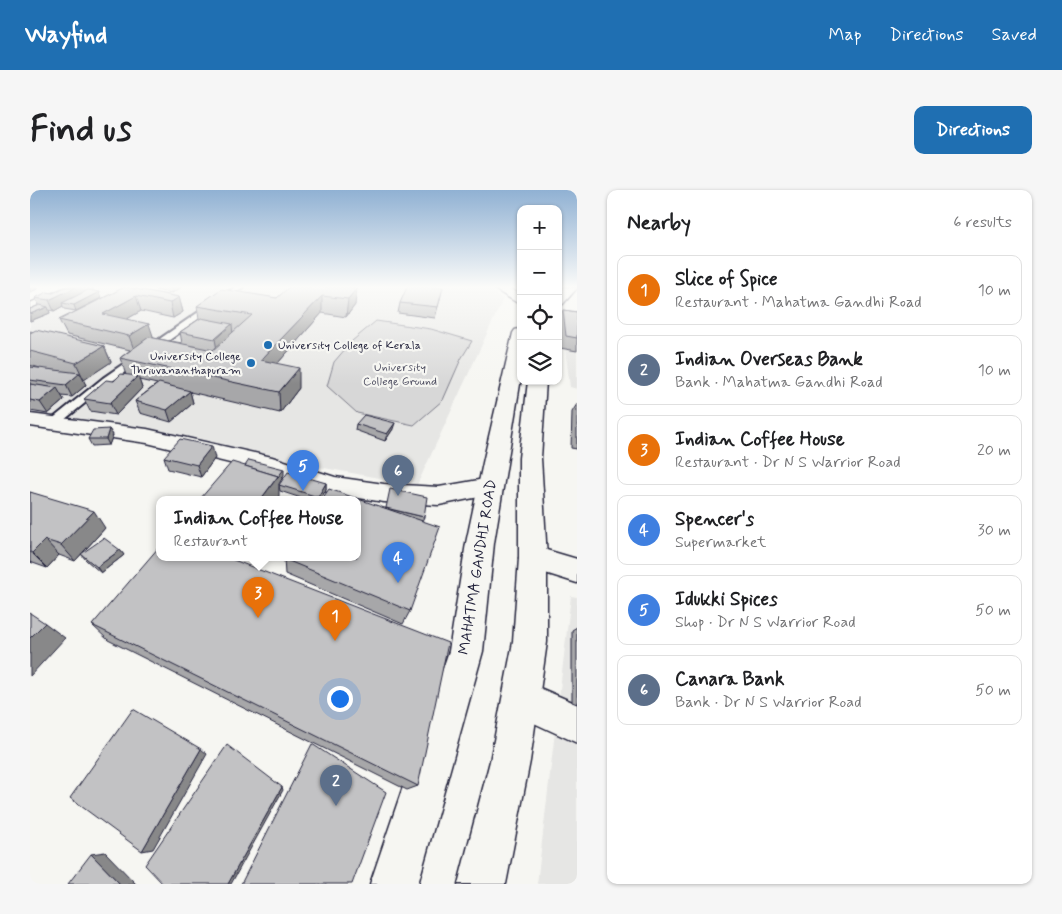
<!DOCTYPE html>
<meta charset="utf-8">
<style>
:root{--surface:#fff;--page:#f6f6f6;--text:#202124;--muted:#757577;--line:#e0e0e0;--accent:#1f6fb2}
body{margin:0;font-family:Mynerve,sans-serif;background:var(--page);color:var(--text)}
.controls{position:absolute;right:15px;top:15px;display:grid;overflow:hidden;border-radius:10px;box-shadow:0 1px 4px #0004}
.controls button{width:45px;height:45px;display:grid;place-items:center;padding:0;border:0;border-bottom:1px solid var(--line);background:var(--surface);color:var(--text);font:25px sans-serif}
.you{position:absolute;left:309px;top:508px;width:18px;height:18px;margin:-12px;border:4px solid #fff;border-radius:50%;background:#1a73e8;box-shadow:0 0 0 8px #1a73e833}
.badge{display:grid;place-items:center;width:32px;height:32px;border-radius:50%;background:var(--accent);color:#fff;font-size:16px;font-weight:700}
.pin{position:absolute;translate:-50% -41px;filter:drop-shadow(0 1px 2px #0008)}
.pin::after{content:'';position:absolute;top:26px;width:18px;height:15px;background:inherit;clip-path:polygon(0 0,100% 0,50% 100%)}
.popup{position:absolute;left:126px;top:306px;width:205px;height:65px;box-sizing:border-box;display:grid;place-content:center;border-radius:10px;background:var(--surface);filter:drop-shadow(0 1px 4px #0005);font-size:16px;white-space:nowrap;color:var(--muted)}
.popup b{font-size:19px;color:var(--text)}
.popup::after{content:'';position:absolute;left:50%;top:100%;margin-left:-10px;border:10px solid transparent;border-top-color:var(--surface)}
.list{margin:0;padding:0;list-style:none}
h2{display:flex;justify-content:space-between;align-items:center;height:65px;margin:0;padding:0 20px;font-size:21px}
h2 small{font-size:16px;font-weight:400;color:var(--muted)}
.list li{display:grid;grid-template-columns:32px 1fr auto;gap:15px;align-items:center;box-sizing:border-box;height:70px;margin:0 10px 10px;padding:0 10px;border:1px solid var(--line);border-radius:10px}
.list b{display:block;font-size:19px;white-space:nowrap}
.list p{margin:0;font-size:16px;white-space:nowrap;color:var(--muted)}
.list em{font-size:16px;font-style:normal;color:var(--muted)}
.icon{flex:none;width:28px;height:28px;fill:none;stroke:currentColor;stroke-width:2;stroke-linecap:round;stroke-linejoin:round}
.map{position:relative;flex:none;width:547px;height:694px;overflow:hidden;border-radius:10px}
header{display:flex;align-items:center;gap:30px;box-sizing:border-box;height:70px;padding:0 25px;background:var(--accent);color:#fff}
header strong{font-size:24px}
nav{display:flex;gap:28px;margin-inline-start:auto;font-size:18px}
.intro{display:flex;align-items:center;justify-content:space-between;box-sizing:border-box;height:120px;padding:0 30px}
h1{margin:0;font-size:35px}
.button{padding:12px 22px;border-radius:10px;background:var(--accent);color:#fff;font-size:18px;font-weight:700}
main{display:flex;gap:30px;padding:0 30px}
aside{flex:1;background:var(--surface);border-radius:10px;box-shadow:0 1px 4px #0004}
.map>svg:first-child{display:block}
.built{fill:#e6e6e4}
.green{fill:#d7d7d7;stroke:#7c7c89}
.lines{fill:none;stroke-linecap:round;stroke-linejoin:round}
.service-casing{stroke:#22223b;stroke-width:4}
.minor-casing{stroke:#22223b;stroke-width:3}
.tertiary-casing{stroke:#22223b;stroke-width:3}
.primary-casing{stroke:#22223b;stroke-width:3}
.service{fill:#f6f6f2;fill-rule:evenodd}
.minor{fill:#f6f6f2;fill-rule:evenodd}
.tertiary{fill:#f6f6f2;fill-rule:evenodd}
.primary{fill:#f6f6f2;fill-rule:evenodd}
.wall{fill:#a7a7a9;stroke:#22223b}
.shaded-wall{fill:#888889;stroke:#22223b}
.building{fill:#c2c2c4;stroke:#22223b}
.poi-dot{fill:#1f6fb2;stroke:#f6f6f2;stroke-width:2}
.labels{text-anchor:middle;stroke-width:4.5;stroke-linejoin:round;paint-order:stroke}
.far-poi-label{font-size:12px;fill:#22223b;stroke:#f6f6f2;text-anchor:start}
.far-park-label{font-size:12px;fill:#4f4f62;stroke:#f6f6f2}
.street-label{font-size:15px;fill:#22223b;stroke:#f6f6f2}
</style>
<header>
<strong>Wayfind</strong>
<nav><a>Map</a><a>Directions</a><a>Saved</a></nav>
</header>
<div class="intro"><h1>Find us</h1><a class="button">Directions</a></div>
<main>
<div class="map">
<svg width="547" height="694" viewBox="0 0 547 694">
<rect width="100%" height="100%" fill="#f6f6f2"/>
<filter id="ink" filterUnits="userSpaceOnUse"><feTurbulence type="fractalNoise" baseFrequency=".02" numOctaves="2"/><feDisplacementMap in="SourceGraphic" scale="10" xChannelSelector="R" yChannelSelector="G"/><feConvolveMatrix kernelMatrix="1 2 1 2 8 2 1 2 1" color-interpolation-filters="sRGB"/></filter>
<g filter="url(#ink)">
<g class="built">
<path d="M57 97H455L473 109 387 295 0 224V123Z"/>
<path d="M547 120V199L540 197 531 127Z"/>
<path d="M541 406 547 407V694H507Z"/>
</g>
<path class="green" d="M346 131 401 139 442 151 431 169 413 210 384 235 327 223 297 196 304 172 322 151Z"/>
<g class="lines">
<g class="service-casing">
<path id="service" d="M205 97H213L81 192 29 234H21L19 232 21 230 73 188Z"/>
</g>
<g class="minor-casing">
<path id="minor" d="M491 490 547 514V553L478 521 473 508 478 495Z"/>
</g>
<g class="tertiary-casing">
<g id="tertiary">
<path d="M0 224 117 239 242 267 305 287 354 294 409 297 460 288 469 291 472 297 469 303 409 315 354 312 304 304 237 282 117 253 0 236Z"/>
<path d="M503 356 547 369V393L493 376 489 368 493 360Z"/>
</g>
</g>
<g class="primary-casing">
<g id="primary">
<path d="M36 97H53L52 100 0 122V113Z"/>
<path d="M461 97H477L491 105V115Z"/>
<path d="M534 97 547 98 533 114 528 115V103Z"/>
<path d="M491 138V188L464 353 453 461 388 694H340L419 461 436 353 454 268 483 143 485 140Z"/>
<path d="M498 191H516L511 268 517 368V452L500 571 476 694H428L460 571 483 452 489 368V268Z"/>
</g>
</g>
<use href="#service" class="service"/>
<use href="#minor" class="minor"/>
<use href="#tertiary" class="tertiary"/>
<use href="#primary" class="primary"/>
</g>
<g class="wall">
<path d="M95 97 149 107 153 122 143 128 111 121 97 129 123 148 152 153 150 142 169 129 167 116 247 108 321 97 325 115 316 127 292 123 247 174 269 198 250 223 160 202 163 213 141 232 110 223 105 211 127 194 109 190 112 198 86 225 60 221 54 209 84 191 96 185 90 168 100 160 37 145 29 130Z"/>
<path d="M124 97H152L142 103 125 100Z"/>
<path d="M413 97 405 128 368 123 370 113Z"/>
<path d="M64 101 71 108 46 121 34 119 33 116 24 121 19 120 20 123 0 131V119L9 115 5 108 23 103Z"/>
<path d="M533 120 547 122V161L530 158 528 130Z"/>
<path d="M0 141 74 156 81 172 53 190 56 195 42 207 31 206 34 210 18 224 0 221V177L10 178 0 175Z"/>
<path d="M547 214V259L541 258 542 222Z"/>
<path d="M326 234 363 239 355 251 325 240Z"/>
<path d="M79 239 83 245 79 255 62 256 58 249Z"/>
<path d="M134 267 185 268 171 287 138 279Z"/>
<path d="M296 293V300L290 309H274L250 301 249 295Z"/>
<path d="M0 302 75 338 45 371 29 365 17 378 0 372Z"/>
<path d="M355 318 394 327 392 331 380 421 373 434 255 384 254 369Z"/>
<path d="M90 360 94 365 71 383 56 370 51 364Z"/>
<path d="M129 367H208L205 370 388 596 377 600 78 450 62 435Z"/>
<path d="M547 437V514L542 512V440Z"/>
</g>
<g class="shaded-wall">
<path d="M0 97H8V99L0 102Z"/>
<path d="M46 97H62L64 101 32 113 33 116 24 121 19 110Z"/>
<path d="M141 97H152L142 103Z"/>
<path d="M327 98 325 115 316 127 318 109Z"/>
<path d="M69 102 71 108 46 121 44 115Z"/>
<path d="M106 106 111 121 79 139 73 124Z"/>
<path d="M292 106V123L233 190 231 170Z"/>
<path d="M149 107 153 122 143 128 140 113Z"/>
<path d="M18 117 20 123 0 131V124Z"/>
<path d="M119 134 124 149 105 162 99 146Z"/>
<path d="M202 134 203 146 187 160 185 149Z"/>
<path d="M74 156 81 172 54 190 46 173Z"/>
<path d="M269 178V198L250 223 249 202Z"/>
<path d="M50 183 56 195 42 207 36 195Z"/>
<path d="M108 186 112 198 86 225 80 213Z"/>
<path d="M27 198 34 210 18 224 10 212Z"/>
<path d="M160 201 163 213 141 232 137 220Z"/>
<path d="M365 233 363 239 355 251 357 244Z"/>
<path d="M79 239 83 245 79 255 76 249Z"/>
<path d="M182 256 185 268 171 287 167 275Z"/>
<path d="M254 279V285L249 294V306L247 309H231Z"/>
<path d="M296 293V300L290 309H288V307Z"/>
<path d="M64 321 75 338 45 371 31 355Z"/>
<path d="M15 350 29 365 17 378 2 363Z"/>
<path d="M90 360 94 365 71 383 67 377Z"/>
<path d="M191 367H208L196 383Z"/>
<path d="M15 433 35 448 0 486V448Z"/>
<path d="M171 559 177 564 123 659 112 661Z"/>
<path d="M252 597 253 600 201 694H198Z"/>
<path d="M75 662 106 694H90L61 664Z"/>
</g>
<g class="building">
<path d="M35 97H46L19 110 5 108 17 102 23 103Z"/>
<path d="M95 97 149 107 140 113 106 106 73 124 119 134 99 146 29 130Z"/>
<path d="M259 97H321L327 98 318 109 292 106 231 170 269 178 249 202 90 168 119 147 183 160 222 125 167 116 191 99 247 108Z"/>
<path d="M377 97H413L408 117 370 113Z"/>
<path d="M58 100 69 102 44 115 32 113Z"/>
<path d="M10 115 18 117 0 124V119Z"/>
<path d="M533 120 547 122V148L536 146Z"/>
<path d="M171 128 202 134 185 149 150 142Z"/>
<path d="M6 140 74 156 46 173 0 161V143Z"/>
<path d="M0 177 50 183 36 195 0 190Z"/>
<path d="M91 184 108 186 80 213 54 209 76 190 84 191Z"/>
<path d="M129 193 160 201 137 220 105 211Z"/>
<path d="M0 194 27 198 10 212 0 210Z"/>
<path d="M334 225 365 233 357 244 326 234Z"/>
<path d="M79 239 76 249H58L63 240Z"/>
<path d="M150 249 182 256 167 275 134 267Z"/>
<path d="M219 270 254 279 248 287V286L215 276Z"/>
<path d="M202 272 248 286 231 309H170Z"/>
<path d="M258 282 296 293 288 307 249 295Z"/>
<path d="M299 299 410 337 380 421 254 369 255 367H327V309H292Z"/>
<path d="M360 299 397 307 394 327 356 318Z"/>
<path d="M0 302 64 321 31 355 15 350 2 363 0 362Z"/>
<path d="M74 348 90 360 67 377 51 364Z"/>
<path d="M129 357V367H196L418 453 388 596 62 435Z"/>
<path d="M0 423 15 433 0 448Z"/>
<path d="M103 519 171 559 112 661 40 608Z"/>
<path d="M282 554 356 602 322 694H211Z"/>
<path d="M197 555 252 597 198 694H133L115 675Z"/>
<path d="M61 664 90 694H38Z"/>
</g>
</g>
<linearGradient id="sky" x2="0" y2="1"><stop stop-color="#90b1d3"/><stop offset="0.5" stop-color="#fbfbf9"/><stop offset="1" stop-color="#fbfbf9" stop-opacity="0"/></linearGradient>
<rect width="547" height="194" fill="url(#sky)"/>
<g class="poi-dot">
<circle cx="238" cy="155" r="5"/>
<circle cx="221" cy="173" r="5"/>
</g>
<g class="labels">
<g class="far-poi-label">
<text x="248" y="159">University College of Kerala</text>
<text x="211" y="170" text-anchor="end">University College<tspan x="211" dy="14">Thriuvananthapuram</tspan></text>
</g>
<g class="far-park-label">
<text x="370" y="181">University<tspan x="370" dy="14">College Ground</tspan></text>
</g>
<g class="street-label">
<text transform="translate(447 377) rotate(-81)" y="5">MAHATMA GANDHI ROAD</text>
</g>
</g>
</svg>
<div class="controls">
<button>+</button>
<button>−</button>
<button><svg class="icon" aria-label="locate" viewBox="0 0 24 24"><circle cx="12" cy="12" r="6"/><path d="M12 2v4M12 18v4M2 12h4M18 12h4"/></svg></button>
<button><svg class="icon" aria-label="layers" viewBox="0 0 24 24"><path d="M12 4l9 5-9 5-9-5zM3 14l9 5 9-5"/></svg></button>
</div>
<div class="you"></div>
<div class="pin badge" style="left:305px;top:451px;background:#e8710a">1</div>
<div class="pin badge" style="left:306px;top:616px;background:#5c6f8a">2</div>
<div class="pin badge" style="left:228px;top:428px;background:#e8710a">3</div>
<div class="popup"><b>Indian Coffee House</b>Restaurant</div>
<div class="pin badge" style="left:368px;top:393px;background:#3f7fe0">4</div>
<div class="pin badge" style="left:273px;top:301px;background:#3f7fe0">5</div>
<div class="pin badge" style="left:368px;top:306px;background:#5c6f8a">6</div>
</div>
<aside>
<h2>Nearby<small>6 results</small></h2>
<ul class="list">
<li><span class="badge" style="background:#e8710a">1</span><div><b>Slice of Spice</b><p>Restaurant · Mahatma Gandhi Road</p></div><em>10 m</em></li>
<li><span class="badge" style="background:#5c6f8a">2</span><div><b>Indian Overseas Bank</b><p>Bank · Mahatma Gandhi Road</p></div><em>10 m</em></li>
<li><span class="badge" style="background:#e8710a">3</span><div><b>Indian Coffee House</b><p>Restaurant · Dr N S Warrior Road</p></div><em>20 m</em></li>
<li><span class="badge" style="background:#3f7fe0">4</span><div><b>Spencer's</b><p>Supermarket</p></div><em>30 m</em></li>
<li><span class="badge" style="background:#3f7fe0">5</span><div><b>Idukki Spices</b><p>Shop · Dr N S Warrior Road</p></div><em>50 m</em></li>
<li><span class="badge" style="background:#5c6f8a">6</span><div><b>Canara Bank</b><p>Bank · Dr N S Warrior Road</p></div><em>50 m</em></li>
</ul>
</aside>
</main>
